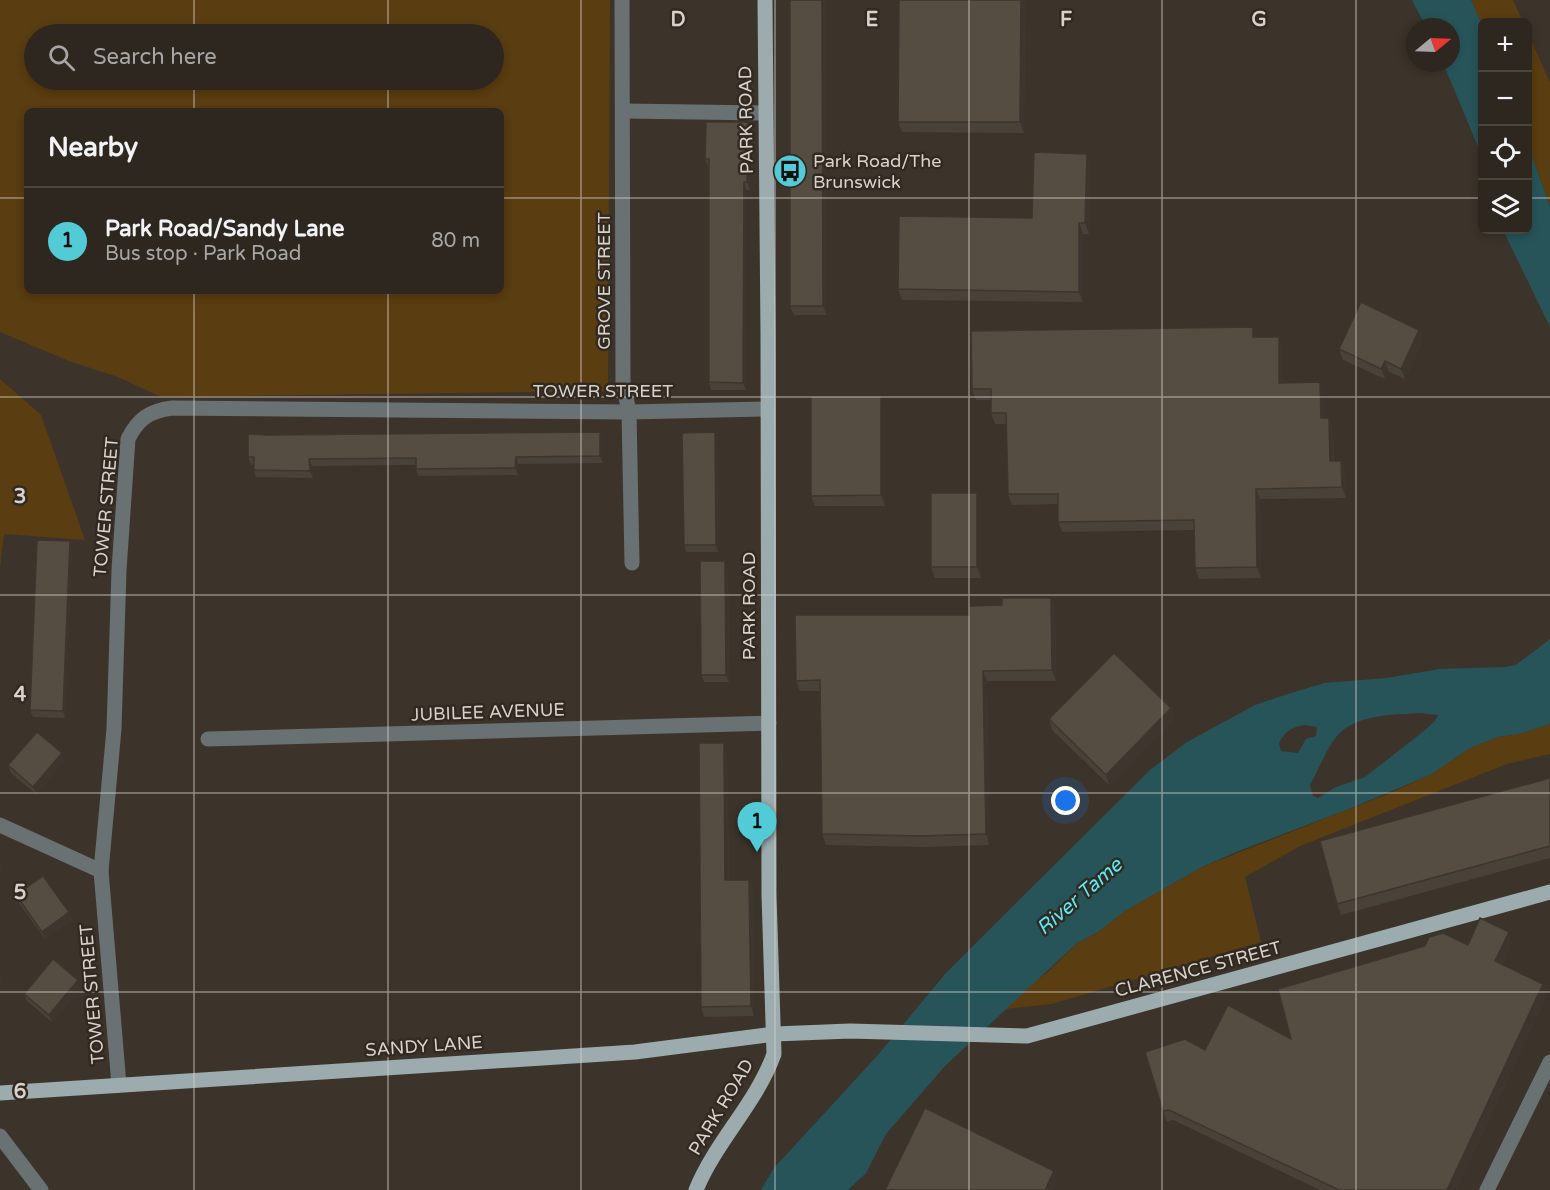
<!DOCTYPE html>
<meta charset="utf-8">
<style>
:root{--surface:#2d2720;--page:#352f29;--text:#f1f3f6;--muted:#a7a5a5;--line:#48443e;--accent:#52cbd7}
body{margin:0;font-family:"Varela Round",sans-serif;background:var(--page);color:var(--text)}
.controls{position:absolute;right:18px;top:18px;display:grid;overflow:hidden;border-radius:9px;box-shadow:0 3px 9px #0003}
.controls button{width:54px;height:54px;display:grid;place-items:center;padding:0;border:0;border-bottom:2px solid var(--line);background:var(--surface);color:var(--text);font:30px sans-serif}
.compass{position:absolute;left:1406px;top:18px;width:54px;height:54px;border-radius:50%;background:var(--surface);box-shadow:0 3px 9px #0003;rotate:71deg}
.you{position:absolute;left:1066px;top:801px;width:21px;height:21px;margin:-15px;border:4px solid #fff;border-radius:50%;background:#1a73e8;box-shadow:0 0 0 9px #1a73e833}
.badge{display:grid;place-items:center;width:39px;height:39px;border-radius:50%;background:var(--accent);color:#111;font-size:20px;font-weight:700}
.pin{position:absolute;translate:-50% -50px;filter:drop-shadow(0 2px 3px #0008)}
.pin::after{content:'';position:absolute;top:32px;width:21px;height:18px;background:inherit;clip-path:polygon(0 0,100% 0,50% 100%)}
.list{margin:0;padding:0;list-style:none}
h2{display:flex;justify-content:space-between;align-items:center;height:78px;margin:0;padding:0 24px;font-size:26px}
h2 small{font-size:20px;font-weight:400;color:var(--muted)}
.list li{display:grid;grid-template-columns:39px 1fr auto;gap:18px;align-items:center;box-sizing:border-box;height:108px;padding:0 24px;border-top:2px solid var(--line)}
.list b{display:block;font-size:22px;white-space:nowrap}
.list p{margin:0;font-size:20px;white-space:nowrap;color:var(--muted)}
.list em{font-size:20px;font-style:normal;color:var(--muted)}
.icon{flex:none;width:33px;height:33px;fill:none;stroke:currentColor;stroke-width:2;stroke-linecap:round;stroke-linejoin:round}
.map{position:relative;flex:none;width:1550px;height:1190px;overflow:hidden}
.search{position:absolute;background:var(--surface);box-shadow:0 3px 9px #0003;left:24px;top:24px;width:480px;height:66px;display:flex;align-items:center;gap:15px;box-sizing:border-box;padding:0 21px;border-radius:33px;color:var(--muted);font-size:22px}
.panel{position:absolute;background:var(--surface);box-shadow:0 3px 9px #0003;left:24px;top:108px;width:480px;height:186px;border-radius:9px}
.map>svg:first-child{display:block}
.green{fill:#5a3d10;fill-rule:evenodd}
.water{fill:#275459;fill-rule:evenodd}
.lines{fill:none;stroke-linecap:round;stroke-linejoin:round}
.minor{stroke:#697172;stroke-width:15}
.major{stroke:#9cabad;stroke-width:15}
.wall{fill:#494239}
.shaded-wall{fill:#3c362e}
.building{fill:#554d42;stroke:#3c362e;stroke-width:1.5}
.grid{fill:none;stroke:#d7d2cc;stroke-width:1.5;stroke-opacity:0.55}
.labels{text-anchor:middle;stroke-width:5;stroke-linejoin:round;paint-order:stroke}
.street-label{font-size:18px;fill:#d7d2cc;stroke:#322a21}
.poi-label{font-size:18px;fill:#d7d2cc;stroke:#322a21;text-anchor:start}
.water-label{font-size:20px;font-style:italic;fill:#57ebfa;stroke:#322a21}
.grid-label{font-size:20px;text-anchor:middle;font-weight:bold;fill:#d7d2cc;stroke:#322a21;stroke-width:5;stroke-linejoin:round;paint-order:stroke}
</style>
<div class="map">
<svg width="1550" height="1190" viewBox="0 0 1550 1190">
<rect width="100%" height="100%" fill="#3c342a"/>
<g class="green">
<path d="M0 0H610L608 391 161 397 118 377 69 361 0 332ZM34 34H494V80H34ZM27 111H501V291H27Z"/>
<path d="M1471 0H1513L1523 22H1482V25Z"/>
<path d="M1528 33 1550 83V207L1528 145Z"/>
<path d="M0 379 41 415 85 540 4 534 0 568Z"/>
<path d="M1550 724V754L1507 764 1300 846 1245 877 1261 942 1052 1004 1005 1009 1026 988 1048 972 1077 943 1098 932 1125 911 1202 867 1390 793 1430 775 1470 748 1498 737 1519 734Z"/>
</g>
<g class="water">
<path d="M1412 0H1471L1482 25V156L1443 63H1451V27H1426Z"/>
<path d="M1528 145 1550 207V327L1503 230H1528Z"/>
<path d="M1550 639V724L1519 734 1498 737 1470 748 1430 775 1344 811 1241 850 1202 867 1125 911 1098 932 1077 943 945 1066 886 1134 866 1173 848 1190H761L774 1168 877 1056 946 973 1150 770 1187 742 1255 705 1288 694 1324 683 1387 678 1439 669 1505 667 1516 665ZM1420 713 1438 715 1435 721 1424 731 1365 777 1336 787 1318 798 1313 796 1310 785C1318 771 1326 749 1337 736 1355 714 1394 715 1420 713ZM1305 725 1317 727 1316 736 1306 739 1298 753 1281 751 1279 743C1285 731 1292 727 1305 725Z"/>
</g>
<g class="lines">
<g class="minor">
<path d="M622 0 623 382 629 412 632 563"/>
<path d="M624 111 765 113"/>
<path d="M208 739 769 723"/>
<path d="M0 825 101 871"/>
<path d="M119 1085 101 871 114 729 119 570 128 439C138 419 149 411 172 408L629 412 768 409"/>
<path d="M0 1136 41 1190"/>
<path d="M1487 1190 1550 1062"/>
</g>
<g class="major">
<path d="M0 1093 635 1052 775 1034 850 1031 1027 1036 1550 892"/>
<path d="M696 1190C716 1141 756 1104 774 1054L769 895 768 335 765 0"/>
</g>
</g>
<g class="wall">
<path d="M790 0H826V315H794L790 306Z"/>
<path d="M1025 0 1024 133 902 132 898 122Z"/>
<path d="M748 122 750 129V190H746V390H711L709 382V166H708L705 159Z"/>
<path d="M1091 165 1089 234H1083V302L902 300 898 289 1032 218Z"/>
<path d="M1253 327 1257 337 1283 347V383L1320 382 1324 393V418H1329L1333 428 1334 461H1341L1345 472 1346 498 1260 499 1261 578 1199 579 1195 568 1194 530 1062 532 1058 522V504L1012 505 1008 494 1006 424H995L991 413V400H976L972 389Z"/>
<path d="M1419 330 1423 340 1405 379 1389 372 1385 379 1343 360 1339 349Z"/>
<path d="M885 406V506H815L811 496Z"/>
<path d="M267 435 603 439V463L518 464V475L419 476 416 469V465L312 466 313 478 256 477 254 470V464L251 465 248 457Z"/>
<path d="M717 440 718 552H686L684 545Z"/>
<path d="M977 493 981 504V578H935L931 567Z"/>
<path d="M70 541 72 548 65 718 33 717 30 710Z"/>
<path d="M728 568 729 682H704L701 675Z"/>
<path d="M1055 608 1056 681H987L989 845 924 847 826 845 822 834 820 691H800L796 681 969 615Z"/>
<path d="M1171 708 1174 719 1109 785 1052 730 1049 719Z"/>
<path d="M724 743 727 753 729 880H749L753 890 754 1016 704 1017 701 1007Z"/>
<path d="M65 760 36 794 11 773 8 765Z"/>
<path d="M1550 778V858L1341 915 1337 904Z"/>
<path d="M16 895 69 912 72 920 45 939 19 903Z"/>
<path d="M1512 943 1502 965 1543 984 1547 995 1456 1190H1320L1173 1120 1167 1122 1163 1111 1205 1050 1291 1039 1468 945Z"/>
<path d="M81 988 52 1022 27 1001 24 994Z"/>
</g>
<g class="shaded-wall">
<path d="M822 0H826V315L823 306Z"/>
<path d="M1021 0H1025L1024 133 1020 122Z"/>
<path d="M748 122 750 129V190L747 182Z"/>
<path d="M1087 154 1091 165 1089 234 1085 223Z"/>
<path d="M744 182 746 190V390L743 383Z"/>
<path d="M1079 223 1083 234V302L1079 292Z"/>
<path d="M1253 327 1257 337H1253Z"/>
<path d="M1419 330 1423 340 1405 379 1401 369Z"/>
<path d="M1279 337 1283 347V394L1279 383Z"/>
<path d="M1385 361 1389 372 1385 379 1381 369Z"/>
<path d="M1320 382 1324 393 1325 428 1321 418Z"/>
<path d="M881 396 885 406V506L881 495Z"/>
<path d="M1329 418 1333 428 1334 472 1330 461Z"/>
<path d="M600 432 603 439V463L600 456Z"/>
<path d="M715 432 717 440 718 552 716 545Z"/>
<path d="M516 457 518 464V475L515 468Z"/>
<path d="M309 459 312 466 313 478 310 471Z"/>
<path d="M1341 461 1345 472 1346 498 1342 487Z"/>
<path d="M1256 489 1260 499 1261 578 1257 567Z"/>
<path d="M977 493 981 504V578L977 567Z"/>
<path d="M70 541 72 548 65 718 63 711Z"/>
<path d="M725 561 728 568 729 682 726 675Z"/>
<path d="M1051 598 1055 608 1056 681 1052 670Z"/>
<path d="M983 671 987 681 989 845 986 834Z"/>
<path d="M1171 708 1174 719 1109 785 1106 775Z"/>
<path d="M724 743 727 753 729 890 725 880Z"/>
<path d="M62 753 65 760 36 794 33 787Z"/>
<path d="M1 861 3 868 0 875V862Z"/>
<path d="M749 880 753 890 754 1016 751 1006Z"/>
<path d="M69 912 72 920 45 939 42 932Z"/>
<path d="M1509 932 1512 943 1499 972 1495 961Z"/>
<path d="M1 973 3 980 0 992V975Z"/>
<path d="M78 980 81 988 52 1022 49 1015Z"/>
<path d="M1543 984 1547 995 1456 1190H1447Z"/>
<path d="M1054 1171 1058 1182 1054 1190H1045Z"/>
</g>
<g class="building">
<path d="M790 0H822L823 306H790Z"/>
<path d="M899 0H1021L1020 122H898Z"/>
<path d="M706 122H748L747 182H744L743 383 709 382V159H705Z"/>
<path d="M1034 152 1087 154 1085 223H1079V292L898 289 899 216 1032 218Z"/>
<path d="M1361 302 1419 330 1401 369 1385 361 1381 369 1339 349Z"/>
<path d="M1253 327V337H1279V383L1320 382 1321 418H1329L1330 461H1341L1342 487 1256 489 1257 567 1195 568 1194 520 1058 522V494H1008L1006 413H991V389H972L971 331Z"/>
<path d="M811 396H881V495L811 496Z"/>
<path d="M600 432V456L516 457 515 468 416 469V458L309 459 310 471 254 470V457H248V434L267 435Z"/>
<path d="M715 432 716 545H684L682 433Z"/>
<rect x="931" y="493" width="46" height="74"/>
<path d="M37 540 70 541 63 711 30 710Z"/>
<path d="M700 561H725L726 675H701Z"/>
<path d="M1002 598H1051L1052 670 983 671 986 834 921 836 822 834 820 680 796 681 795 615H969V606L1002 605Z"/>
<path d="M1114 653 1171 708 1106 775 1049 719Z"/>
<path d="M37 732 62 753 33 787 8 765Z"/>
<path d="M699 743H724L725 880H749L751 1006 701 1007Z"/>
<path d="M1550 778V846L1337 904 1320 841Z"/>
<path d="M43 876 69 912 42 932 16 895Z"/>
<path d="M1480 918 1509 932 1495 961 1543 984 1447 1190H1339L1169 1110 1163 1111 1145 1052 1185 1039 1205 1050 1228 1005 1291 1039 1278 989 1425 946 1429 937 1443 933 1468 945Z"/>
<path d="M53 959 78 980 49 1015 24 994Z"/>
<path d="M925 1108 1054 1171 1045 1190H885Z"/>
</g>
<path class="grid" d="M194 0V34M388 0V34M581 0V1190M775 0V1190M969 0V1190M1162 0V1190M1356 0V1190M194 80V111M388 80V111M0 198H27M501 198H1482M1528 198H1550M194 291V1190M388 291V1190M0 397H1550M0 595H1550M0 793H1550M0 992H1550"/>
<defs>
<g id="bus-disc" transform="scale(1.725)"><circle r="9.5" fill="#52cbd7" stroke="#322a21"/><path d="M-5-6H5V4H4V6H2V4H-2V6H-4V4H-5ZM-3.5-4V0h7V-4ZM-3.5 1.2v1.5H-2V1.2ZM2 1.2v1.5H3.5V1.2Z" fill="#111"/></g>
</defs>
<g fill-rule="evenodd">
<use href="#bus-disc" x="790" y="171"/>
</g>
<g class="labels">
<g class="street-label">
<text transform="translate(746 120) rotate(-91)" y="6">PARK ROAD</text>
<text transform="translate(604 281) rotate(-90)" y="6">GROVE STREET</text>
<text x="603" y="397">TOWER STREET</text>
<text transform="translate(106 507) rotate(-85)" y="6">TOWER STREET</text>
<text transform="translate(749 606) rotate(-90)" y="6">PARK ROAD</text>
<text transform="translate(488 712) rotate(-2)" y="6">JUBILEE AVENUE</text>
<text transform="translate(1198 969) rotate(-15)" y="6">CLARENCE STREET</text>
<text transform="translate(92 994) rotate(-95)" y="6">TOWER STREET</text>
<text transform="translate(424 1046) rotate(-4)" y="6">SANDY LANE</text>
<text transform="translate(721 1107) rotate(-59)" y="6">PARK ROAD</text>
</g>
<g class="poi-label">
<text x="813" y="167">Park Road/The<tspan x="813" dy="21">Brunswick</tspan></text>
</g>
<g class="water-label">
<text transform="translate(1079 896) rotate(-41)" y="7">River Tame</text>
</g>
</g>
<g class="grid-label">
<text x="678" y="26">D</text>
<text x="872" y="26">E</text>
<text x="1066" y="26">F</text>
<text x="1259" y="26">G</text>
<text x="20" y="503">3</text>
<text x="20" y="701">4</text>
<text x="20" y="899">5</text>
<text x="20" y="1098">6</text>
</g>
</svg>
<div class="controls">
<button>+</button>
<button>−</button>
<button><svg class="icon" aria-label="locate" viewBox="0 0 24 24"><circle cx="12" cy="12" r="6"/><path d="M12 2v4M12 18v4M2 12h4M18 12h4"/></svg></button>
<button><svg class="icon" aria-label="layers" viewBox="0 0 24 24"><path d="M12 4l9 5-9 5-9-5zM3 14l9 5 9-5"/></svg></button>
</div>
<svg class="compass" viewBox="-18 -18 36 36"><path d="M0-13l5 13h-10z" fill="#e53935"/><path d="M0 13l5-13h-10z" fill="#a7a5a5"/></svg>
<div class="you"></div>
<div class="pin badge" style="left:757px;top:852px">1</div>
<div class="search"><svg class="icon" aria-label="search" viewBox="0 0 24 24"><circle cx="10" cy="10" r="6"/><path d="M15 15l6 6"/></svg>Search here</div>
<section class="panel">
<h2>Nearby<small></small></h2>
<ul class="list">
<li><span class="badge">1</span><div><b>Park Road/Sandy Lane</b><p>Bus stop · Park Road</p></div><em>80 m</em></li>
</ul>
</section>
</div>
